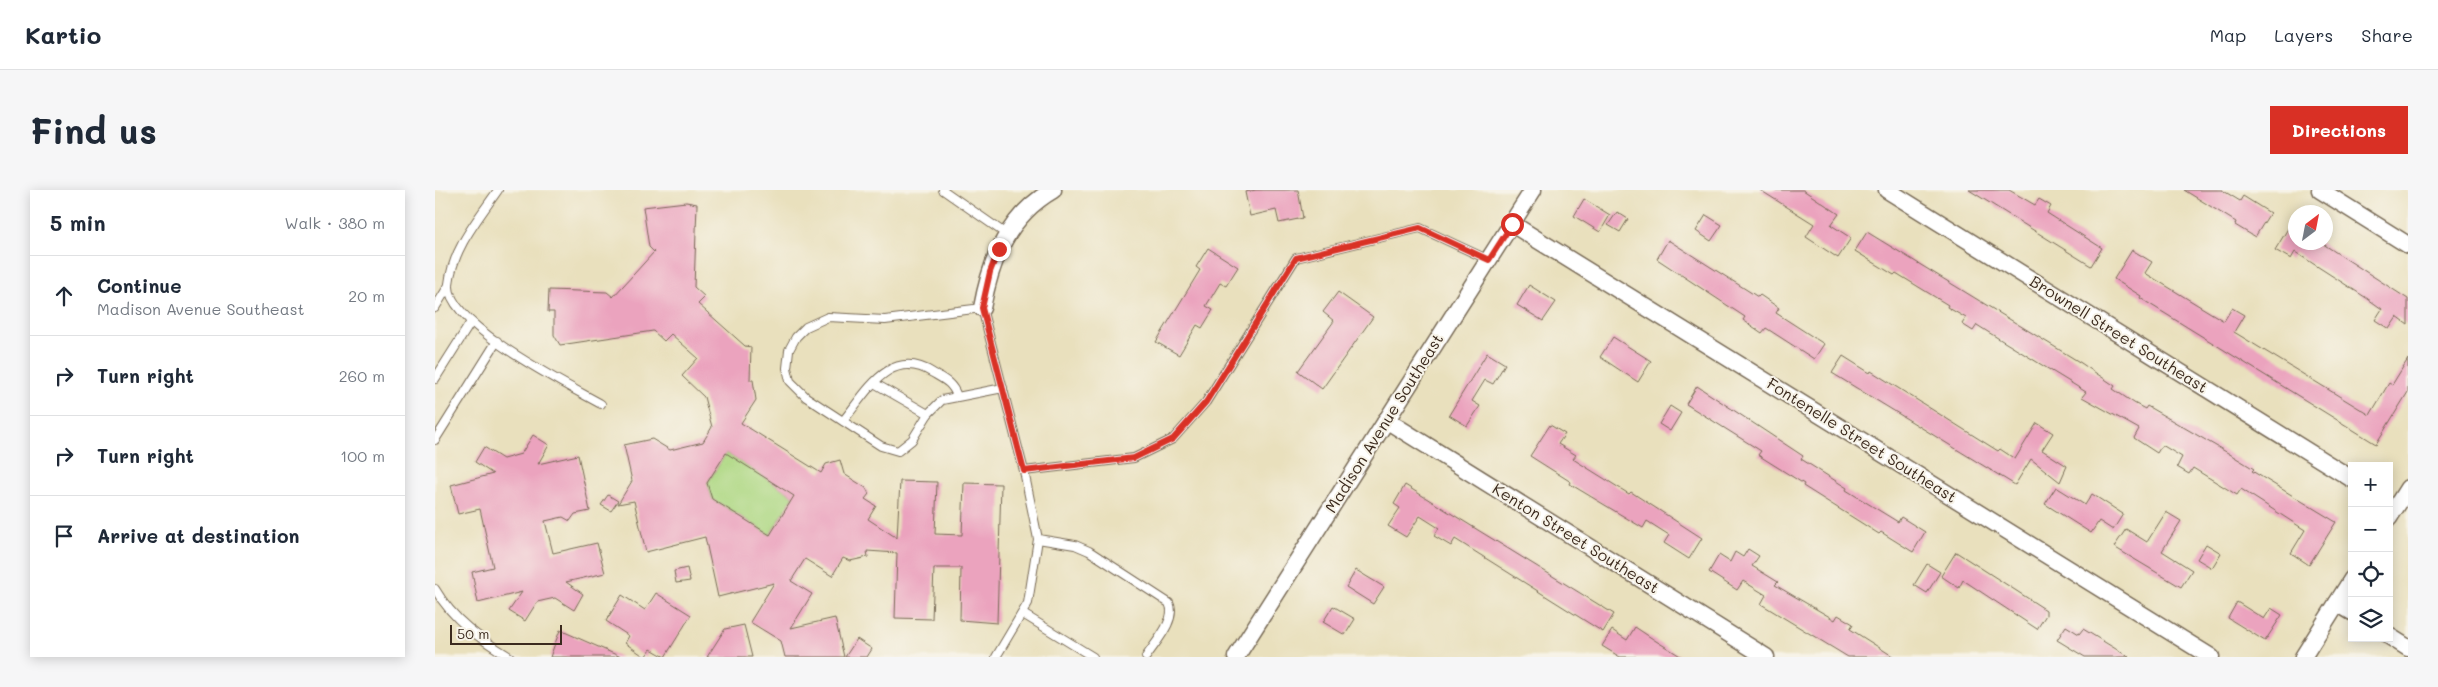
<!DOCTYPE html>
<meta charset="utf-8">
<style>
:root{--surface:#fff;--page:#f6f6f7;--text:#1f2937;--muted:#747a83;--line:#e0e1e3;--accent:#d93025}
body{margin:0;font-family:Mali,sans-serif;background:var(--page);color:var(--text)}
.controls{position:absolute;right:15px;bottom:15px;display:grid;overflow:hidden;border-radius:0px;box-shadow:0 2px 12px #0003}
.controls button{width:45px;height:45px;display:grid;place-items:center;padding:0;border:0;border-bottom:1px solid var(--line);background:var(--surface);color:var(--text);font:25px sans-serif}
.compass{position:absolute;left:1853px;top:15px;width:45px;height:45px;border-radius:50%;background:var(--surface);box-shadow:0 2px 12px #0003;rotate:32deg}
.scale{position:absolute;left:15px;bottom:12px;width:112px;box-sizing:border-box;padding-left:5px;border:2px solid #3b2a1e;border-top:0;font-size:14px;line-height:18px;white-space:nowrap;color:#3b2a1e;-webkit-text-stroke:4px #f7f3e8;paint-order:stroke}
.stop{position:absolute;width:15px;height:15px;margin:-11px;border:4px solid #d93025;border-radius:50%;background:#fff}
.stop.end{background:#d93025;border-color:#fff;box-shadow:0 1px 5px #0008}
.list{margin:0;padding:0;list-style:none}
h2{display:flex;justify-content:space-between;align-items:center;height:65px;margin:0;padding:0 20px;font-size:21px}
h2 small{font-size:16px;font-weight:400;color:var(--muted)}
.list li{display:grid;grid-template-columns:32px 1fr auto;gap:15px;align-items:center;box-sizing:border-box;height:80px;padding:0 20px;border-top:1px solid var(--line)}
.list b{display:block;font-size:19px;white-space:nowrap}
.list p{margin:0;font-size:16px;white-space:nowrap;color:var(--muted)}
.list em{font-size:16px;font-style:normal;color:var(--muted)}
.icon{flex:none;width:28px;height:28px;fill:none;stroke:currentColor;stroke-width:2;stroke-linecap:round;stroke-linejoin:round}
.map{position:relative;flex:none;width:1973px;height:467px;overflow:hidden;border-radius:0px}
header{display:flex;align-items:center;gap:30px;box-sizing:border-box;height:70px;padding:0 25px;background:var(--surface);border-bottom:1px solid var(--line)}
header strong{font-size:24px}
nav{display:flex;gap:28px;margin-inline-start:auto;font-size:18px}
.intro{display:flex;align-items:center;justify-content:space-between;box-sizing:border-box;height:120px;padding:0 30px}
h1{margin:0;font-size:35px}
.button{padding:12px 22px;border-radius:0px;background:var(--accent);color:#fff;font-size:18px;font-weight:700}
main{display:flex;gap:30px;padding:0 30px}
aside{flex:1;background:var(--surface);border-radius:0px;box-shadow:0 2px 12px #0003}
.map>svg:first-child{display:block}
.green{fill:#aed883;stroke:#748150}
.building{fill:#eba3be;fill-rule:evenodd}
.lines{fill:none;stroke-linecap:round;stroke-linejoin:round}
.service-casing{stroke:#786a56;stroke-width:10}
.minor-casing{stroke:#786a56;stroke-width:19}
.service{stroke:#fff;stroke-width:8}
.minor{stroke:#fff;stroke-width:16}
.route{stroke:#d93025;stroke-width:6}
.labels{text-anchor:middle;stroke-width:4;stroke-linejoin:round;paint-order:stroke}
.street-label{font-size:16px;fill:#3b2a1e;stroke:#f7f3e8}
</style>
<header>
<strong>Kartio</strong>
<nav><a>Map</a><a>Layers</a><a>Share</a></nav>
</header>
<div class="intro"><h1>Find us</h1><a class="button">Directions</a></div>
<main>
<aside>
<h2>5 min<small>Walk · 380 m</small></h2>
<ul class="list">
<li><svg class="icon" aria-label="ahead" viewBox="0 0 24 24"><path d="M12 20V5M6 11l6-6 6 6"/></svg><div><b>Continue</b><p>Madison Avenue Southeast</p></div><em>20 m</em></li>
<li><svg class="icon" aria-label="right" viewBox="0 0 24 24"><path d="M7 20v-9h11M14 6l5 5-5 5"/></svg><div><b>Turn right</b></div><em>260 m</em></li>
<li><svg class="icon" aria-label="right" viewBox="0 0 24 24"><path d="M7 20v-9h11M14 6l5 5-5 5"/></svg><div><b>Turn right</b></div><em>100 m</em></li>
<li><svg class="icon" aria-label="arrive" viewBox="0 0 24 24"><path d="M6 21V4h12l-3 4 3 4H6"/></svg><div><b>Arrive at destination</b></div></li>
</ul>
</aside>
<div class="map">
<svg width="1973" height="467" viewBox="0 0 1973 467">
<rect width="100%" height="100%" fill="#f7f3e8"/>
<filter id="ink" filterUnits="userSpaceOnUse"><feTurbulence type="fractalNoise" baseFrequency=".02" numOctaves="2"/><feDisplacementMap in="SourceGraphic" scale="10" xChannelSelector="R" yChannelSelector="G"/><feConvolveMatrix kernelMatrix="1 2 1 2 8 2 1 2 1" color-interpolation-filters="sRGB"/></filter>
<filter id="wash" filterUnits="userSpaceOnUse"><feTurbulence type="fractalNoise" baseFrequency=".0096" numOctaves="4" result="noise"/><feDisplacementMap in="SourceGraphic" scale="20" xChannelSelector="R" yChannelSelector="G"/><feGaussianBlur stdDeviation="1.12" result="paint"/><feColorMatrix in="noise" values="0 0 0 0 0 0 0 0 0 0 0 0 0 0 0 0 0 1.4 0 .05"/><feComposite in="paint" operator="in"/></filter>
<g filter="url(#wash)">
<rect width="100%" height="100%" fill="#e9e0bd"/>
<path class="green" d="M291 263 359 306 335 345 277 309 274 299 270 297Z"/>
<g id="blocks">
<g class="building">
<path d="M821 0H863L868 28 844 33 841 20 815 26 810 2Z"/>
<path d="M1325 0H1368L1404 24 1396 35 1416 48 1403 68 1371 47 1379 34Z"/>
<path d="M1534 0H1574L1600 15 1604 9 1616 16 1612 23 1667 58 1656 76Z"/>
<path d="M1749 0H1787L1805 11 1808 6 1835 23 1820 47 1800 35 1801 32Z"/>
<path d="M1149 9 1175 25 1165 42 1139 26Z"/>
<path d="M251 12 262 14 259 97 270 107 263 114 310 156 316 157 315 190H318L321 210 306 233 386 283 391 274 405 270 409 284 431 298 434 304 430 309 441 316 433 329 462 348 465 291 502 292 500 344 527 345 529 293 566 294 562 433 525 430 526 378H499L497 429 460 428 462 363 432 361 433 367 415 371 408 368 397 386 370 369 356 391 377 404 356 438 400 428 409 467H350L346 451 315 432 339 393 283 407 270 347 211 362 199 311 183 314 197 291 189 255 217 249 235 260 268 252 277 237 269 207 247 186 263 168 236 144 229 151 218 141 125 155 119 145V122H113L114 100 172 102 178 107 219 62 214 57 208 17ZM291 263 359 306 335 345 277 309 272 293Z"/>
<path d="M1182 22 1193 29 1185 42 1173 35Z"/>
<path d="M1271 25 1287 35 1276 51 1261 41Z"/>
<path d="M1860 27V52H1885L1973 109V135L1962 127 1954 139 1940 130 1947 119 1933 109 1860 62 1856 69 1840 60Z"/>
<path d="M1432 42 1646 173 1680 196 1678 199 1699 213 1710 219 1712 216 1793 263 1819 279 1817 281 1901 332 1874 375 1856 363 1870 340 1806 299 1802 305 1758 278 1754 284 1742 277 1747 267 1727 255 1722 263 1699 248 1704 239 1647 207 1651 202 1553 142 1542 135 1538 141 1527 134 1531 128 1512 117 1513 115 1461 83 1459 85 1420 61Z"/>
<path d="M1233 50 1323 107 1325 105 1344 118 1341 123 1389 154 1379 169 1331 138 1327 143 1308 130 1310 127 1222 69Z"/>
<path d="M773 58 803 77 791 96 785 93 771 116 778 120 767 138 762 135 744 165 721 152 765 80 761 77Z"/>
<path d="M1697 60 1717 72 1710 83 1789 131 1797 118 1809 125 1799 142 1935 225 1954 193 1957 195 1973 169V202L1941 254 1705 108 1706 106 1679 89Z"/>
<path d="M1094 95 1121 112 1108 131 1082 115Z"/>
<path d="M903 102 938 127 887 199 863 181 899 131 888 122Z"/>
<path d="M1178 147 1216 171 1203 192 1165 167Z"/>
<path d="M1052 163 1070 174 1058 194 1050 190 1037 211 1045 216 1032 236 1014 225Z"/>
<path d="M1408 166 1435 183 1436 181 1563 261 1565 259 1580 269 1602 233 1618 243 1607 260 1632 276 1625 292 1596 269 1580 295 1397 183Z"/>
<path d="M1262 196 1368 266 1366 269 1412 298 1411 300 1463 332 1466 327 1490 342 1478 362 1446 342 1444 344 1368 296 1369 294 1323 265 1326 261 1251 214Z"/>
<path d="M1235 216 1246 223 1235 241 1224 234Z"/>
<path d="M1115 235 1130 244 1123 254 1141 265 1138 269 1194 304 1196 302 1267 348 1254 369 1229 353 1234 345 1212 331 1208 338 1135 294 1136 292 1095 266Z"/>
<path d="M98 245 114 255 103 274 143 265 155 321 140 324 135 331 128 327 110 331 118 363 162 353 170 383 131 392 148 404 139 420 120 408 102 412 90 431 74 421 87 402 43 413 37 382 58 377 45 319 23 324 16 295 58 284 40 272 49 257 68 269 86 264Z"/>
<path d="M970 295 1179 424 1168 442 1020 349 1016 356 999 346 1004 338 985 326 971 347 953 336 965 318 959 314Z"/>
<path d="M1621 297 1650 315 1657 304 1688 324 1678 340 1664 331 1656 343 1610 314Z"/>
<path d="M173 305 183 311 176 321 166 315Z"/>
<path d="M1731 322 1746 331 1727 361 1757 380 1746 397 1679 357 1691 339 1712 352Z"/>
<path d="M1771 354 1786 363 1777 378 1762 369Z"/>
<path d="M1313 359 1324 366 1317 376 1343 392 1340 395 1400 430 1403 425 1418 434 1415 439 1459 467H1413L1326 414 1331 405 1308 391 1302 400 1274 382 1284 365 1295 372 1300 362 1308 367Z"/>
<path d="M1521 362 1611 420V425L1602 439 1528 390 1524 398 1506 386Z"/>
<path d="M1492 374 1505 382 1492 403 1479 395Z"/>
<path d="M252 378 255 391 241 393 239 381Z"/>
<path d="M921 380 949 397 938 414 911 397Z"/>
<path d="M221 403 256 425 230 467 216 459 210 467 190 453 194 446 171 431 187 405 210 420Z"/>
<path d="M1802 412 1829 429 1836 418 1847 425 1830 451 1793 428Z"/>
<path d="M898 416 920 429 910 445 888 432Z"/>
<path d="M309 435 317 467H272L290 439Z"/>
<path d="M1631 436 1644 444 1648 439 1694 467H1650L1622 450Z"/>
<path d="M1200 437 1221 451 1247 467H1185L1167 456 1177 440 1192 450Z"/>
<path d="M125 440 186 467H115Z"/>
<path d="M422 449 437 459 432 467H410Z"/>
</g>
</g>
</g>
<g filter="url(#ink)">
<use href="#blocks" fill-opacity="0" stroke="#786a56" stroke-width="1"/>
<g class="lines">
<g class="service-casing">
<g id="service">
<path d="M63 0C43 29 18 58 14 94 10 134 134 196 166 214"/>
<path d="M508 0 571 44"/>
<path d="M0 118 14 95"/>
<path d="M0 189 36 132"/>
<path d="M439 193 493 224"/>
<path d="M408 231C432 202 455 156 498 183 510 190 517 193 522 206"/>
<path d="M0 250 62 151"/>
<path d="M589 281 699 268 738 249 771 212 861 68 985 38 1054 70"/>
<path d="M603 349 640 355 654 361 734 413C743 429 719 454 711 467"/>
<path d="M0 399C18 430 45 449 75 467"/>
<path d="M588 424 658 467"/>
<path d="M561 467 593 413 603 349 589 281 547 118 450 130 393 127 371 137 361 147 354 160 352 178 355 191 371 207 446 256 463 261 477 250 493 224 507 210 568 198"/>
</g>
</g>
<g class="minor-casing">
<g id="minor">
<path d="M1452 0 1917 289"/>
<path d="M1885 0 1973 55"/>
<path d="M1077 34 1776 467"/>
<path d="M547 118C556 69 573 26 618 0"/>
<path d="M951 230 1331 467"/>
<path d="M1954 328 1973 298"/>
<path d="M1902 413 1917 422"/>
<path d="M1954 446 1973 458"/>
<path d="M801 467 1098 0"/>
<path d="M1868 467 1917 389"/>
</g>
</g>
<use href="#service" class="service"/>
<use href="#minor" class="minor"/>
</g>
</g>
<g class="lines" filter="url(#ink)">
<path class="route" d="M564 59 555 82 547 118 589 281 699 268 738 249 771 212 861 68 985 38 1054 70 1077 34"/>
</g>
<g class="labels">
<g class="street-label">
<text transform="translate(1684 144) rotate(32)" y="6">Brownell Street Southeast</text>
<text transform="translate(949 233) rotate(-58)" y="6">Madison Avenue Southeast</text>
<text transform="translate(1427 250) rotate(32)" y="6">Fontenelle Street Southeast</text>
<text transform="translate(1141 348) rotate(32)" y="6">Kenton Street Southeast</text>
</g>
</g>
</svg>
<div class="controls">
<button>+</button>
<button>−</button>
<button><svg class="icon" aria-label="locate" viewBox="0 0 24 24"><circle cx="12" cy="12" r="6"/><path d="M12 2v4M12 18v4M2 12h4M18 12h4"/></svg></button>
<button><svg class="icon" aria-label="layers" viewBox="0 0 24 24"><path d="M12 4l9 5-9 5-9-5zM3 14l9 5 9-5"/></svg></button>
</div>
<svg class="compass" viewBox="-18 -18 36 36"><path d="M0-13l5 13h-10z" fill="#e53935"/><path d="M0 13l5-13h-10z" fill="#747a83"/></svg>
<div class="scale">50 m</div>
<div class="stop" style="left:1077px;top:34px"></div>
<div class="stop end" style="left:564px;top:59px"></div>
</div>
</main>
